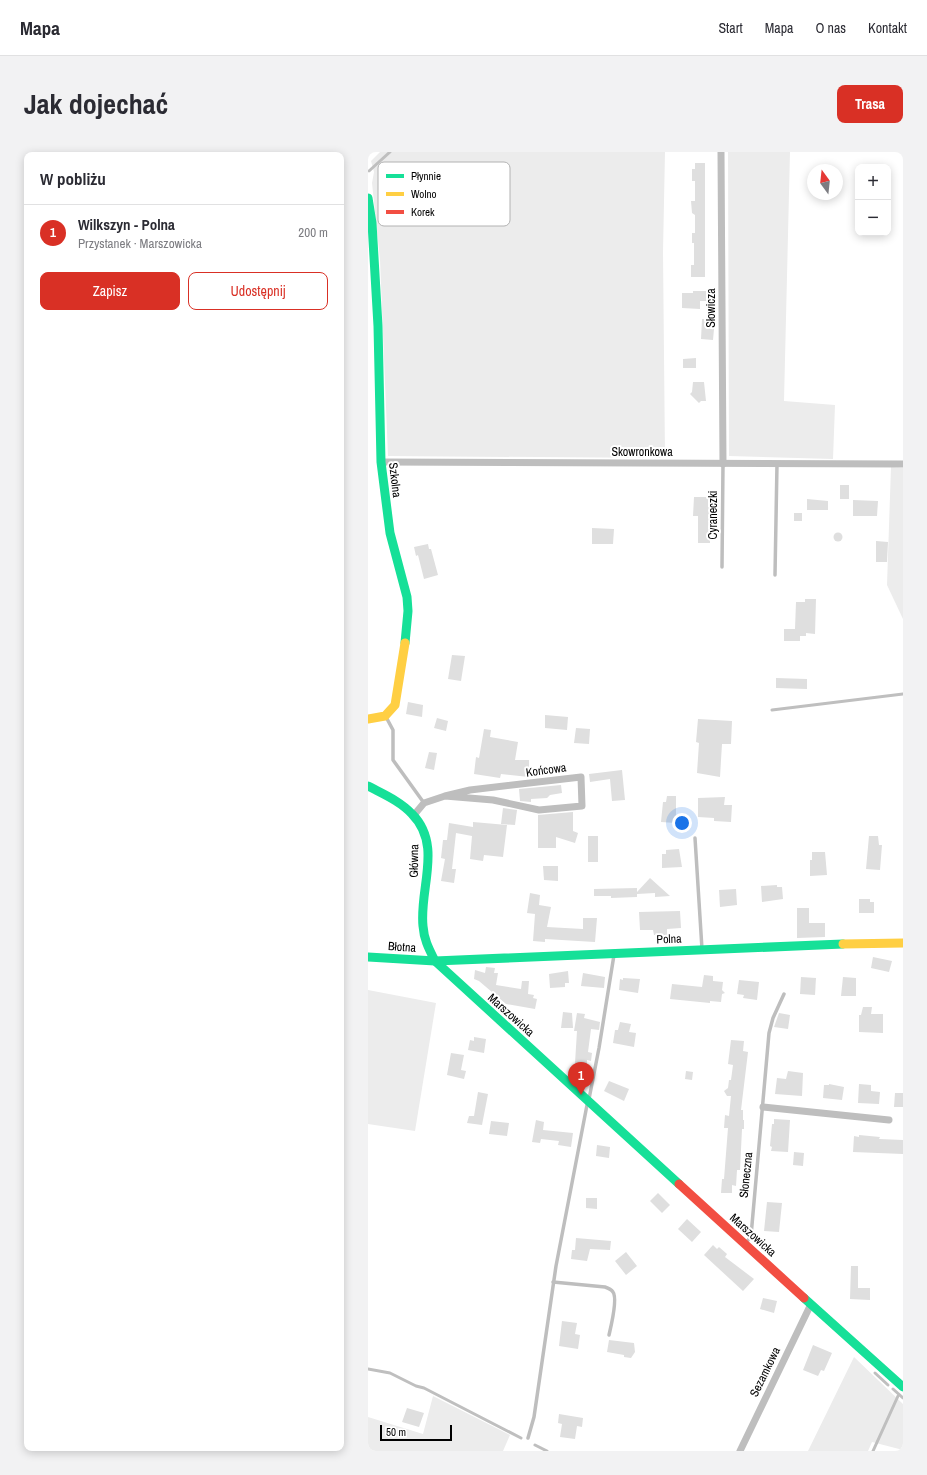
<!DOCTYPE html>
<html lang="pl">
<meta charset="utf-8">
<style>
:root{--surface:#fff;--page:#f2f2f3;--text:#2b2b33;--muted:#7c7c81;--line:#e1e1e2;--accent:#d93025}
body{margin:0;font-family:"Archivo Narrow",sans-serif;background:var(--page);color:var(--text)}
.controls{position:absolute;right:12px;top:12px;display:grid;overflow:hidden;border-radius:8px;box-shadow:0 2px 10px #0003}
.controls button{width:36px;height:36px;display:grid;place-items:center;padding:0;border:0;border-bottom:1px solid var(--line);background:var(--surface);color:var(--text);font:20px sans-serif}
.compass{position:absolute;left:439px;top:12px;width:36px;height:36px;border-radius:50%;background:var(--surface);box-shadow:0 2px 10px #0003;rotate:345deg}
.scale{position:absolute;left:12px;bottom:10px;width:72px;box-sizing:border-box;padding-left:4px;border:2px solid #000;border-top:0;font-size:11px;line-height:14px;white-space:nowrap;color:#000;-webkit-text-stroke:3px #fff;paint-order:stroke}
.you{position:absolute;left:314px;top:671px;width:14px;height:14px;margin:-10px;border:3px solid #fff;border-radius:50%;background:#1a73e8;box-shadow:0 0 0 6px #1a73e833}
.badge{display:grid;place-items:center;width:26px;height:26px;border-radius:50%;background:var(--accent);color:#fff;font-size:13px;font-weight:700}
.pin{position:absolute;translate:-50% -33px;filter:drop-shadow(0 1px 2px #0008)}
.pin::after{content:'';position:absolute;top:21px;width:14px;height:12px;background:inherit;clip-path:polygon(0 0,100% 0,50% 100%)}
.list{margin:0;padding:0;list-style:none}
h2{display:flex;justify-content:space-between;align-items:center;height:52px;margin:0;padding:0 16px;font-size:17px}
h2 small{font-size:13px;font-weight:400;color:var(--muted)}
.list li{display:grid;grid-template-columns:26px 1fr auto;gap:12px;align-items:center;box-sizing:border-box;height:56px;padding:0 16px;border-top:1px solid var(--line)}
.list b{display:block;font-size:15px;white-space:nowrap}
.list p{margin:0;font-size:13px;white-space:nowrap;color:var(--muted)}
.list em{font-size:13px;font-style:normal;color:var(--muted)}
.actions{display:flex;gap:8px;padding:12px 16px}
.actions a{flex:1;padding:9px 0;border:1px solid var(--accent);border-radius:8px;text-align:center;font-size:14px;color:var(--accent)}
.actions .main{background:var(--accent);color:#fff}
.map{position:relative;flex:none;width:535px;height:1299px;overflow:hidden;border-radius:8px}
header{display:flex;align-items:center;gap:24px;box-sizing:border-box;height:56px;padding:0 20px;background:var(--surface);border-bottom:1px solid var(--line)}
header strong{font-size:19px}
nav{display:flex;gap:22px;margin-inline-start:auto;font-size:14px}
.intro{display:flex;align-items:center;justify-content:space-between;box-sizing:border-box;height:96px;padding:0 24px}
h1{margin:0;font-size:28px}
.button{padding:10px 18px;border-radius:8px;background:var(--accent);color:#fff;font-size:14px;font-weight:700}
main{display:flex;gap:24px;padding:0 24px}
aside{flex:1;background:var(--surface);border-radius:8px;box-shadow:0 2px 10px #0003}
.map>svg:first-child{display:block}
.green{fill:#ececec}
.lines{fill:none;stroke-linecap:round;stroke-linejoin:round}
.stream{stroke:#bfbfbf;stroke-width:3}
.building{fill:#dfdfdf}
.lane{stroke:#bebebe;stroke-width:3.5}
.street{stroke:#bebebe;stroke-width:7}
.fast{stroke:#16e098;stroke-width:9}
.slow{stroke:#ffcf43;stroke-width:9}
.jam{stroke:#f24e42;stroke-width:9}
.labels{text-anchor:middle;stroke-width:4;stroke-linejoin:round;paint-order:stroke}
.street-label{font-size:12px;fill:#000;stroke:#fff}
.key{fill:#fff;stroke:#b2b2b2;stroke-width:1}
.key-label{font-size:11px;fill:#000}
</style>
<header>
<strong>Mapa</strong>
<nav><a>Start</a><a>Mapa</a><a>O nas</a><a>Kontakt</a></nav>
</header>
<div class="intro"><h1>Jak dojechać</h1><a class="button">Trasa</a></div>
<main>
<aside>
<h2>W pobliżu<small></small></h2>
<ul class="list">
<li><span class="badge">1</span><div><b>Wilkszyn - Polna</b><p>Przystanek · Marszowicka</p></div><em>200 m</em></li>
</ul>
<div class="actions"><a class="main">Zapisz</a><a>Udostępnij</a></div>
</aside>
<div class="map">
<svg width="535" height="1299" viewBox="0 0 535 1299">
<rect width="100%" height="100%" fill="#fff"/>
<g class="green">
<path d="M12 0H297L295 100 297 306 20 304 12 108 4 31 6 20 3 9Z"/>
<path d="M360 0H422L416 249 467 253 465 307 361 304Z"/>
<path d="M523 315 535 316V467L519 433Z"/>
<path d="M0 838 68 851 47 979 0 972Z"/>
<path d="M486 1205 535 1252V1298L504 1290 500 1299H440Z"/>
<path d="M65 1244 142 1283 135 1299H0V1265L55 1282Z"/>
</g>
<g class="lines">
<g class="stream">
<path d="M1 19 22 0"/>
<path d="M404 558 535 542"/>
<path d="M0 1217 22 1221 48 1234 56 1236 153 1286"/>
<path d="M507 1221 520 1233"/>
<path d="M525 1237 535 1246"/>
<path d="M167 1293 179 1299"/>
<path d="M505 1299 530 1244"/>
</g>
</g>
<g class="building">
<path d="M327 11H337V125H323V113H326V91H324V81H327V63L324 61 323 49H327V29H324V17H327Z"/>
<path d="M325 139H338V149H332V157L314 156V141H325Z"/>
<path d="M334 167H342V177H346L345 188 333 187Z"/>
<path d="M328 206V216H315V207Z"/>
<path d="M325 230H336L338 249H333L331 251 322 242 324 240Z"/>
<rect x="472" y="333" width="9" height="14"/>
<path d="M326 345H340V355H342V391H330V364H325Z"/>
<path d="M439 347 460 349V358H439Z"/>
<path d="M485 348 510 349 509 364H485Z"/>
<rect x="426" y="361" width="8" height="8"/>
<path d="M224 376 246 377 245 392H224Z"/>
<circle cx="470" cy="385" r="4.5"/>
<path d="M508 389 520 390 519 410H508Z"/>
<path d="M60 392 61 397H63L70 423 56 427 50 403 48 404 46 395Z"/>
<path d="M437 447H448L447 482 438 481V484H432V489H416V477H427L428 450H437Z"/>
<path d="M84 503 97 504 93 529 80 527Z"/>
<path d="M408 526 439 527V537L408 536Z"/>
<path d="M40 550 55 553 54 565 38 562Z"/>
<path d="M177 563 200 565 199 578 177 576Z"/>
<path d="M69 566 80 569 78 579 66 576Z"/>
<path d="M330 567 364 569 363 592H354L352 625 329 621 331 591 328 590Z"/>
<path d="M208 576 222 577 221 592 206 591Z"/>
<path d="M116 577 123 578 122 585 150 590 147 608H161V625L133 622 132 626 106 622 108 605 111 606Z"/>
<path d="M61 600 69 601 66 618 57 616Z"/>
<path d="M254 618 257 648 244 649 242 627 222 630 221 622Z"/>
<path d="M193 633 194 641 182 643 179 646 163 647V650L152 649 151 637Z"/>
<path d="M299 644H308V671L293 670 295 650H298Z"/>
<path d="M357 645 356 653H364L363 670 346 669V666L330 665V646Z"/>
<path d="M135 656 149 658 147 673 133 672Z"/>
<path d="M205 660V679L210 681 207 691 188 685V696H170V663Z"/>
<path d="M105 670 139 673 135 705 116 703 115 709 102 707 104 684 88 681 84 717H88L86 731 73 729 77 707 73 706 75 688H79L81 671 105 675Z"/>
<rect x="220" y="684" width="10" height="26"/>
<path d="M501 684H510L511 693H514L512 718 498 717Z"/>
<path d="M311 697 314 715 294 716V702H298V698Z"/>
<path d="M444 700H457L459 723 442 724V708H444Z"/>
<path d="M175 714H190V729L176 728Z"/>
<path d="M282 726 302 744 287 745V741L269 742V745L243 746V744H226V737L269 736V740Z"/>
<path d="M409 733V735H414L415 747 394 750 393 734Z"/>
<path d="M368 737 369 753 352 755 351 738Z"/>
<path d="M162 741 172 743 171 753 183 755 179 775 215 777V766H229L227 790 177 787V790L165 789 167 762 159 761Z"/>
<path d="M491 747H502V750H506V761H491Z"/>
<path d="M429 756H441V771H457V785L429 786Z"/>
<path d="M312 759 313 776 299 777V783H286L285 778H272L271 760Z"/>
<path d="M505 805 524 809 521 820 503 816Z"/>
<path d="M118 815 127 816 126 821H130L128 833 153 837 154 829H161L160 842 166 843 165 846 169 847 167 857 138 852 111 829 106 827 107 818 117 821Z"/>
<path d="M200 819 201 831H197V835L182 836 181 822Z"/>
<path d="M215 821 237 825 236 836 213 834Z"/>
<path d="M336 823 345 824V829L355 830 354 838 357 841 354 842 353 850 342 849V851L302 847 304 832 334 835Z"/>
<path d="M433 825 448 826 447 843 432 842Z"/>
<path d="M475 825 488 826V844H473Z"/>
<path d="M255 826 272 827 270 841 251 838 252 827 255 828Z"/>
<path d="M371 828 391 830 389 848 375 846 376 843 369 842Z"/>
<path d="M495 855H504L503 862H515V881L491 880V863H493Z"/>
<path d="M195 860 204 861 205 876H193Z"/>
<path d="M209 861 217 862 216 866 232 870 231 878 223 877 220 900 224 901 223 909 219 908V912L207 911 209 879H206Z"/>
<path d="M411 861 422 863 420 877 406 875Z"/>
<path d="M252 870 263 872 261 880 268 881 266 895 245 891 247 878H250Z"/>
<path d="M106 885 118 887 116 901 100 898 102 888 106 889Z"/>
<path d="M363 888 376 889 375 899 380 900 373 958H375V968H376V977H374L372 1018H369L368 1034 364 1033V1041H353L354 1027H356L360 976H356L357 963 361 964 363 944H359L356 939 360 936 361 928H363L365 913 360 912Z"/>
<path d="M83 901 96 903 93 918 98 919 96 927 79 923Z"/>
<path d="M318 919 325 920 324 928 317 927Z"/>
<path d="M420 919 435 921 434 944 407 942 409 926 418 927Z"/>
<path d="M241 929 261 937 256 949 236 939Z"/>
<path d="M461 932 476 935 474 948 455 946 456 933H461Z"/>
<path d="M491 932 503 933V939L512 940 511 952 490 951Z"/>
<path d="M110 940 120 942 114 973 99 971 101 964H106Z"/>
<path d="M527 941H535V955H526Z"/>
<path d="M406 967 422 968 420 1000 403 999 404 995 402 994 404 972H406Z"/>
<path d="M168 968 176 970 175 978 205 981 203 995 190 993 191 989 173 987 172 991 164 990Z"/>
<path d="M123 969 141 971 139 984 121 982Z"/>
<path d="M491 983 512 985 511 987 535 988V1002L485 1000 486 984 491 985Z"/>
<path d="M229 993 242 995 241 1006 228 1004Z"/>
<path d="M426 1000 436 1001 435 1014 425 1013Z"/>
<path d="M290 1041 302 1053 294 1061 282 1049Z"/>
<path d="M218 1046H229V1057L218 1056Z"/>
<path d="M399 1050 414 1051 411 1080 396 1079Z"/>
<path d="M319 1067 333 1080 324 1090 310 1077Z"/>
<path d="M208 1086 243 1089 242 1098 222 1097 219 1109 203 1107 204 1098H207Z"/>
<path d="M345 1093 349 1097 351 1095 359 1102 357 1105 386 1127 375 1139 336 1103Z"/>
<path d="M258 1100 269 1114 258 1123 247 1109Z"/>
<path d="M483 1114H490V1136H502V1148L482 1147Z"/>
<path d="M395 1146 409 1149 406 1161 392 1157Z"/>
<path d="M194 1169 209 1171 207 1182 212 1183 210 1197 191 1194Z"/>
<path d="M241 1188 266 1191 267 1200 263 1206 256 1205V1203L239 1200Z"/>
<path d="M445 1193 464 1201 456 1219 453 1218 450 1224 435 1218Z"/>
<path d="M39 1256 56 1261 51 1275 34 1270Z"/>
<path d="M191 1262 215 1266 214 1275 209 1274 207 1287 192 1285 194 1272 190 1271Z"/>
</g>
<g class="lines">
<g class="lane">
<path d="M354 415 355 312"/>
<path d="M407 423 409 312"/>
<path d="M18 565 25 578V608L56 651"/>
<path d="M327 686 334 797"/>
<path d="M221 947 231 896 246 803"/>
<path d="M378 1091 383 1084 401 881 405 866 416 842"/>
<path d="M185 1130 237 1135C240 1136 243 1137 245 1140 250 1147 243 1174 241 1183"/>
<path d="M160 1286 166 1265 188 1114 219 953"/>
</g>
<g class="street">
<path d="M353 0 355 312"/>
<path d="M13 310 535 312"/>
<path d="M46 663 56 651 77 644 102 638 213 625 214 654 171 658 125 648 77 644"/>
<path d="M395 955 521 968"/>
<path d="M372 1299 443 1152"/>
</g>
<g class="fast">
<path d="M0 46 4 71 10 174 13 310 22 381 39 445 40 459 37 491"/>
<path d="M0 634C15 642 32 649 44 662 75 693 51 737 55 774 56 788 61 797 67 809L311 1032"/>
<path d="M0 805 67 809 475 792"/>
<path d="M436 1146 535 1235"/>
</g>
<g class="slow">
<path d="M0 567 17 564 27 553 37 491"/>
<path d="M475 792 535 791"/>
</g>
<path class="jam" d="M311 1032 436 1146"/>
</g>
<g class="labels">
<g class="street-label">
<text transform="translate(343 156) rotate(-90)" y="4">Słowicza</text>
<text x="274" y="304">Skowronkowa</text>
<text transform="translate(27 328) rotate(83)" y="4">Szkolna</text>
<text transform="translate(345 363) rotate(-90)" y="4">Cyraneczki</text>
<text transform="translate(178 618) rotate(-8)" y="4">Końcowa</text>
<text transform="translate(46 709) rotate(-89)" y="4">Główna</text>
<text transform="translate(301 787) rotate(-2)" y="4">Polna</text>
<text transform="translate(34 795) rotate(4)" y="4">Błotna</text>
<text transform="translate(143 863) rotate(42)" y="4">Marszowicka</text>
<text transform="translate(378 1023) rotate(-84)" y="4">Słoneczna</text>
<text transform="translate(385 1083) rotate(42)" y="4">Marszowicka</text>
<text transform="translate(397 1220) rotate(-64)" y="4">Sezamkowa</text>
</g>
</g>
<rect x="10" y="10" width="132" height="64" rx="6" class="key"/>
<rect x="18" y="22" width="18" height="4" fill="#16e098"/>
<rect x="18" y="40" width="18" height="4" fill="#ffcf43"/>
<rect x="18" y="58" width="18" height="4" fill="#f24e42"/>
<g class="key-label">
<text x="43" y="28">Płynnie</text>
<text x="43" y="46">Wolno</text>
<text x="43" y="64">Korek</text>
</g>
</svg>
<div class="controls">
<button>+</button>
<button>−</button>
</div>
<svg class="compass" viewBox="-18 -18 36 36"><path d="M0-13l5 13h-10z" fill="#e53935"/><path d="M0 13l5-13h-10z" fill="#7c7c81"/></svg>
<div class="scale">50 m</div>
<div class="you"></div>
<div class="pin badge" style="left:213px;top:943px">1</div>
</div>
</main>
